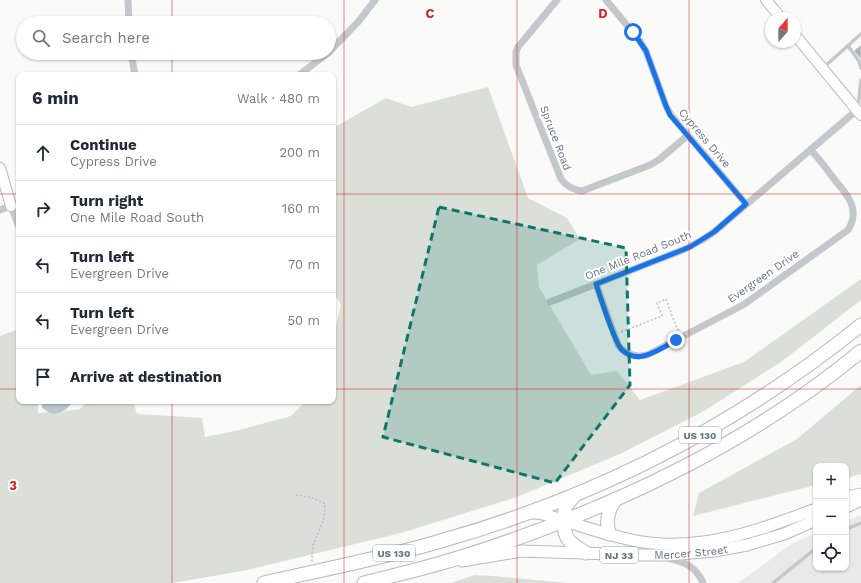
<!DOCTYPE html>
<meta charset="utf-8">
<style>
:root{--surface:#fff;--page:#f2f2f3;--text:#1f2937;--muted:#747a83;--line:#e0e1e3}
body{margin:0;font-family:"Work Sans",sans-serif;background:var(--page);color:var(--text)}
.controls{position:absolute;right:12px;bottom:12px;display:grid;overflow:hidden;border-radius:8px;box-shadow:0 1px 3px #0004}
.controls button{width:36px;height:36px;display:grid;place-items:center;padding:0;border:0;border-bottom:1px solid var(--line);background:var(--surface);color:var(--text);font:20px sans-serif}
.compass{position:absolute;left:765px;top:12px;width:36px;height:36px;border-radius:50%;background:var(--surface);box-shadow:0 1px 3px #0004;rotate:21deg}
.stop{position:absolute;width:12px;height:12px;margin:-9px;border:3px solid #1a73e8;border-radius:50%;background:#fff}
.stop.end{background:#1a73e8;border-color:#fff;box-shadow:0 1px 4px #0008}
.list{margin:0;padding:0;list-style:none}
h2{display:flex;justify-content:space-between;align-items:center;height:52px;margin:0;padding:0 16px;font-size:17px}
h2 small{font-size:13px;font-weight:400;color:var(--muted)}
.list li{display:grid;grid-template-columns:26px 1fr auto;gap:12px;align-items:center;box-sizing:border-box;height:56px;padding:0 16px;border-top:1px solid var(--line)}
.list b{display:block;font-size:15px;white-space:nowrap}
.list p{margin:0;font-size:13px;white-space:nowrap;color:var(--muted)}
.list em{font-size:13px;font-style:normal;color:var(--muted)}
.icon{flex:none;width:22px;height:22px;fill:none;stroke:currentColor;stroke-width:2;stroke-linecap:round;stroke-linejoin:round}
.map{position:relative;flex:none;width:861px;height:583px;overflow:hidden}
.search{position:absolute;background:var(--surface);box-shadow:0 1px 3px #0004;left:16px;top:16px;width:320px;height:44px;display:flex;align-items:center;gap:10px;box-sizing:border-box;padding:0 14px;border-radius:22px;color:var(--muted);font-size:15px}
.panel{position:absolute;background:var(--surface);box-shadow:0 1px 3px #0004;left:16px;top:72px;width:320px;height:332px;border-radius:8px}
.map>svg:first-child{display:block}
.built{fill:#e8e9e9}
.green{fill:#dadfd7}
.water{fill:#bbc7cb}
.building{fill:#aab3b9;stroke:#dcdcda}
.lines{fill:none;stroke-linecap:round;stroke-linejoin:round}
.secondary-casing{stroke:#b3babf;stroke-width:12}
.primary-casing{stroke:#b5babe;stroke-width:13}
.highway-casing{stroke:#b4b9bd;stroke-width:15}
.path{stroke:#bbbfc2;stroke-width:1.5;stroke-dasharray:2 2;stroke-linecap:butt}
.lane{stroke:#c3c8cc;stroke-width:3.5}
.street{stroke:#c3c8cc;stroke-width:7}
.secondary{stroke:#fff;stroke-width:10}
.primary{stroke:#fff;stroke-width:11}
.highway{stroke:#fff;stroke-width:13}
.route{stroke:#1a73e8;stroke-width:5}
.marked{fill:#0f766e;fill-opacity:0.2;stroke:#0f766e;stroke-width:3;stroke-dasharray:8 5;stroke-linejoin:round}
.grid{fill:none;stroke:#d62828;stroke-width:1;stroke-opacity:0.55}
.labels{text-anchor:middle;stroke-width:4;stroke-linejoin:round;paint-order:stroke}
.shield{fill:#fff;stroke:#939fa8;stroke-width:1}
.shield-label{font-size:10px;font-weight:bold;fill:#657683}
.street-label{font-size:11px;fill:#657683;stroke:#fff}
.grid-label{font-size:13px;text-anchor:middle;font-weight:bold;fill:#d62828;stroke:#fff;stroke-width:4;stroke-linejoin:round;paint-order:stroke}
</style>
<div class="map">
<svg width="861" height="583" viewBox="0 0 861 583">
<rect width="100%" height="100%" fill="#fafaf8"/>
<path class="built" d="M861 515V583H738L793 543 816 533V568H846V521Z"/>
<g class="green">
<path d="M488 87 528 198 567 218 580 239 537 265 539 287 591 375 617 371 640 400 744 362 861 279V300L781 362 704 411 620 454 517 497 401 533 247 570 173 583H0V336L16 330 19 338V401H38V413L49 412 58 414 66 411 80 409 88 401H133L137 414 202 418 205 437 239 430 291 416 306 401H333V339L341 305 333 291V128L386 98 411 107Z"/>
<path d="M861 385V474L846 478V466H816V485L693 516 699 493 797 439Z"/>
<path d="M475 575 493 576 568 583H451Z"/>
</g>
<path class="water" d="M43 401H74C63 413 57 419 42 408Z"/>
<path class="building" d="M861 45V59L854 51Z"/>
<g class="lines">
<g class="secondary-casing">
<g id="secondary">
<path d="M766 0 781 18"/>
<path d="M795 35 861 115"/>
<path d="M0 168 11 206"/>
</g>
</g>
<g class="primary-casing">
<g id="primary">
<path d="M846 497 861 494"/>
<path d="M846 507 861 500"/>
<path d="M531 513C544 512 554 518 566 521 586 528 607 534 627 539 694 555 754 532 816 509"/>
<path id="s1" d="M462 561 522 551 642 555H667L714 551 747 545 784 534 816 520"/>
</g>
</g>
<g class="highway-casing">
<g id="highway">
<path d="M575 495 565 507C564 533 561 539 586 553"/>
<path d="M609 534C606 521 607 510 616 499"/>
<path d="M264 583C324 569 385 558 444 540 599 496 736 426 861 325"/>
<path d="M364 583C395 575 427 568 458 558 602 513 743 449 861 351"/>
</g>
</g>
<g class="path">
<path d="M621 332 662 316 657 303 666 299 677 329 679 330"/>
<path d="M296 495 310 497 324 503C328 519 317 531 313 546 312 551 312 557 312 562"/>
</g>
<g class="lane">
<path d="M848 46 859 61 861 68"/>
<path d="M824 67 861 34"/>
<path d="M858 107 861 80"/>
<path d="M846 529 861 523"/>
<path d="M773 583 816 548"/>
</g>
<g class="street">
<path d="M128 0 129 23"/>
<path d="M557 0 518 47 516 52V65L561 179C567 187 573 190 582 191L650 165 660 159 688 135"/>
<path d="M606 0 640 41 646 51 666 106 671 115 746 204"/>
<path d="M329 52 358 22 375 0"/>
<path d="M131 53 135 75"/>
<path d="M299 75 328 53"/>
<path d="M0 210 11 206 19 227"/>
<path d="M596 284 618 345C626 355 635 358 647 355L743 305 848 230C861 209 847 194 834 179 827 169 819 159 811 150"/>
<path d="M550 302 683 250 702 240 714 232 857 110"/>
<path d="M666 558C683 561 696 566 703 583"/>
</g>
<use href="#secondary" class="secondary"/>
<use href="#primary" class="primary"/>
<use href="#highway" class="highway"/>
</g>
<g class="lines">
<path class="route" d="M633 32 646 51 666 106 670 115 746 204 714 232 690 247 596 284C601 298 614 342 622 350 628 355 635 358 643 356 654 354 666 346 676 340"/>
</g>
<path class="marked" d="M439 207 626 248 630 385 555 483 383 437Z"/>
<path class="grid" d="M172 0V23M344 0V583M517 0V583M689 0V583M172 53V75M0 194H19M333 194H861M0 389H19M333 389H861M172 401V583"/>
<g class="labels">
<g class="shield">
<rect x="679" y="427" width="42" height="16" rx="3"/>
<rect x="373" y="545" width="42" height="16" rx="3"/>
<rect x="600" y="547" width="38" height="16" rx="3"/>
</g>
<g class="shield-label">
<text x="700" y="439">US 130</text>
<text x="394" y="557">US 130</text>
<text x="619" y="559">NJ 33</text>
</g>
<g class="street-label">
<text transform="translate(556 138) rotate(69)" y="4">Spruce Road</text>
<text transform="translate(705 138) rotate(50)" y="4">Cypress Drive</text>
<text transform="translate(638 255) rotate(-22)" y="4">One Mile Road South</text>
<text transform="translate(763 276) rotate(-35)" y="4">Evergreen Drive</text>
<text dy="4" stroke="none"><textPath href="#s1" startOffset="230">Mercer Street</textPath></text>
</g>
</g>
<g class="grid-label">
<text x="430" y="18">C</text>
<text x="603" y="18">D</text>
<text x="13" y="490">3</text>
</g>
</svg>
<div class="controls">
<button>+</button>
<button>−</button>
<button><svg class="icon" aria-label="locate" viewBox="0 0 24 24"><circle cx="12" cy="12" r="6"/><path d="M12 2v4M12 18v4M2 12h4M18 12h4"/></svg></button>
</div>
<svg class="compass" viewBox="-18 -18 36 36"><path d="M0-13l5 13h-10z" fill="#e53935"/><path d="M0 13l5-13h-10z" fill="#747a83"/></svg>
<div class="stop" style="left:633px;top:32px"></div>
<div class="stop end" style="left:676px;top:340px"></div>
<div class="search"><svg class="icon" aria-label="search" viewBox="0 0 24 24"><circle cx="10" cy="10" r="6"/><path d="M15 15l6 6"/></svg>Search here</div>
<section class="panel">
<h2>6 min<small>Walk · 480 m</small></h2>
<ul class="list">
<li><svg class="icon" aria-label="ahead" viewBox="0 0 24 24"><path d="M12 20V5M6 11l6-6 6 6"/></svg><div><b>Continue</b><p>Cypress Drive</p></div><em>200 m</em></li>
<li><svg class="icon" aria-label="right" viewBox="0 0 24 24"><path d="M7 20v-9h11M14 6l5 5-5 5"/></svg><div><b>Turn right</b><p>One Mile Road South</p></div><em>160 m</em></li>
<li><svg class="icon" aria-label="left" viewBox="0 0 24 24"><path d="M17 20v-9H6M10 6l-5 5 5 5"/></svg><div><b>Turn left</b><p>Evergreen Drive</p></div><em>70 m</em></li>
<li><svg class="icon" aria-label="left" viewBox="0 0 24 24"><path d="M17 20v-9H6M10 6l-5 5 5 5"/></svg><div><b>Turn left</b><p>Evergreen Drive</p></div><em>50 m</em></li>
<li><svg class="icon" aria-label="arrive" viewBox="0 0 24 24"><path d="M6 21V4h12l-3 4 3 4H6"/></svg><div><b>Arrive at destination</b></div></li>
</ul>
</section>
</div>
